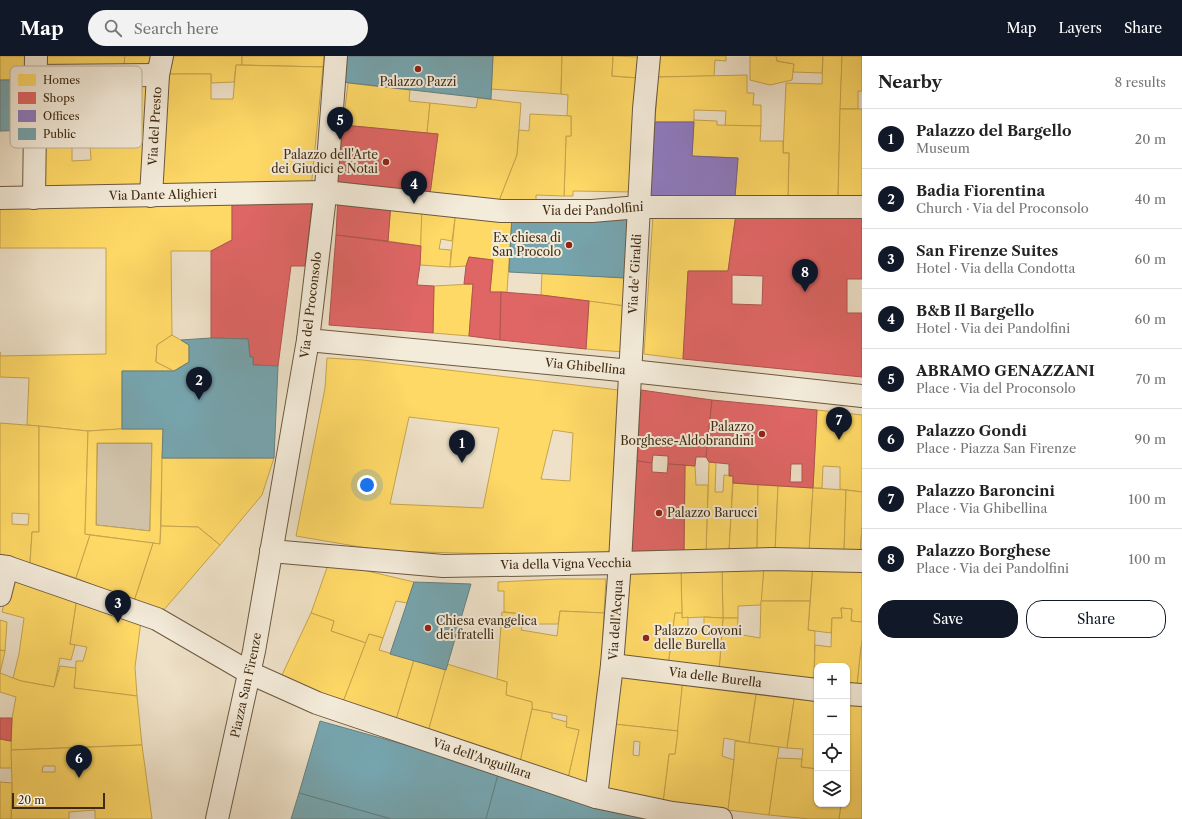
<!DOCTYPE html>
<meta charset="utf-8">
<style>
:root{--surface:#fff;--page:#f2f2f2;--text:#222;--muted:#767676;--line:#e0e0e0;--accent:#111827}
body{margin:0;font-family:"Libre Caslon Text",serif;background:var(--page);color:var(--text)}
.controls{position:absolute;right:12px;bottom:12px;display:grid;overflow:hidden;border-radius:8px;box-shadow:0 1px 3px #0004}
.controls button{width:36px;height:36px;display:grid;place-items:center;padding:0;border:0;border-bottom:1px solid var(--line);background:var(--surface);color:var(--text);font:20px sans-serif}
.scale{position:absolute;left:12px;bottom:10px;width:93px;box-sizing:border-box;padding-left:4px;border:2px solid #402a11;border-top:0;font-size:11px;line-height:14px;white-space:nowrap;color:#402a11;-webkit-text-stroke:3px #f4ecdb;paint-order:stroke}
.you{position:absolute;left:367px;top:429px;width:14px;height:14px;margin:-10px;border:3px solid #fff;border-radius:50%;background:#1a73e8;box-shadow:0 0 0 6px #1a73e833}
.badge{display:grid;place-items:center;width:26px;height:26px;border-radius:50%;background:var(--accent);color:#fff;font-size:13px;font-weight:700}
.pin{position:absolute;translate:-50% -33px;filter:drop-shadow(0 1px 2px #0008)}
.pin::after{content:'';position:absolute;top:21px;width:14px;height:12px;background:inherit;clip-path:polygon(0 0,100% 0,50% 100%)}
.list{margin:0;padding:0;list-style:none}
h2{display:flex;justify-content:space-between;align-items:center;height:52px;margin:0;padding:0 16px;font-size:17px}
h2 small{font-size:13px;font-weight:400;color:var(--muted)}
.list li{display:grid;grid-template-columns:26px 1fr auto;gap:12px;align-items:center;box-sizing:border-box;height:60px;padding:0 16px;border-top:1px solid var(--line)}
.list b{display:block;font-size:15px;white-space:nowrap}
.list p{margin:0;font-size:13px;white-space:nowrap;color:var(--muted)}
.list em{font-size:13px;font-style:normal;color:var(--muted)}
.actions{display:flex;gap:8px;padding:12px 16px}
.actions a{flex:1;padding:9px 0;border:1px solid var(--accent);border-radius:16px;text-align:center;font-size:14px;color:var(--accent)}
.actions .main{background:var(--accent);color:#fff}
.icon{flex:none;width:22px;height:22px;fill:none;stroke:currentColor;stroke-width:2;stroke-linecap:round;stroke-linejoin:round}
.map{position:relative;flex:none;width:862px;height:763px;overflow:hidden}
header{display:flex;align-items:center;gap:24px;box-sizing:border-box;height:56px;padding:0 20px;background:var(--accent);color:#fff}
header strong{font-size:19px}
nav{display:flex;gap:22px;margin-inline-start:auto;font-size:14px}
.search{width:280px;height:36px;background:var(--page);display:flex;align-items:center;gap:10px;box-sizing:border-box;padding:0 14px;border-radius:22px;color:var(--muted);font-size:15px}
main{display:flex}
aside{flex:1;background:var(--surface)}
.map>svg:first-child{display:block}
.green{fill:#d0c2a9;stroke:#88765d}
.homes{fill:#ffd966;stroke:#c6a44c;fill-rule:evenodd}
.shops{fill:#e06666;stroke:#b0544c;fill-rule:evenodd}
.offices{fill:#8e7cc3;stroke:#77638e}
.public{fill:#76a5af;stroke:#668080}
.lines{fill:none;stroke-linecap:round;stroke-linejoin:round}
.pedestrian-casing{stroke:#6c583f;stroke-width:24}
.minor-casing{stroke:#6c583f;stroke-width:24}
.pedestrian{stroke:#f4ecdb;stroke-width:22}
.minor{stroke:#f4ecdb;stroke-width:22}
.poi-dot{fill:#8f2418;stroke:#f4ecdb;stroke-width:1.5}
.labels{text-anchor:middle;stroke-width:4;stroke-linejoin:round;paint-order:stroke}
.poi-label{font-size:12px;fill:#402a11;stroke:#f4ecdb;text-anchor:end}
.street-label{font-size:12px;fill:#402a11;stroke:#f4ecdb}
.key{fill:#f4ecdb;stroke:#beb29e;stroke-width:1}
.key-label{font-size:11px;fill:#402a11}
</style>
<header>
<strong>Map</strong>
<div class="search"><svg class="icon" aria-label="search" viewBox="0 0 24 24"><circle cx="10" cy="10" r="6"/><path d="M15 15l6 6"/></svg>Search here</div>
<nav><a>Map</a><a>Layers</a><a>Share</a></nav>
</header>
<main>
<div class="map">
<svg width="862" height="763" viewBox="0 0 862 763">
<rect width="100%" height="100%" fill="#eee1c8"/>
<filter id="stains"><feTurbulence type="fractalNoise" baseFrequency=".005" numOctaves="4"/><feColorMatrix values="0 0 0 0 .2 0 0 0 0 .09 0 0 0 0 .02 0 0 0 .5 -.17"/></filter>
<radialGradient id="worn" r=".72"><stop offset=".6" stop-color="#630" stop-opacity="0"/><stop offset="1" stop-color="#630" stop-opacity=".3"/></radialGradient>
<path class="green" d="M97 387H152L150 475 96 469Z"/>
<g class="homes">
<path d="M0 0H32L30 24H0Z"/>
<path d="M43 0H125L124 9 43 14Z"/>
<path d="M125 0H155L154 13 124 9Z"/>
<path d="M170 0H242V9H236L234 26 211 27V18H166Z"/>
<path d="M242 0H324L323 11 242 9Z"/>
<path d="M493 0H562L561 38 491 33Z"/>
<path d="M562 0H613L612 20 639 22 634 136 573 135V140H564L566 80H571V60H567L568 39 561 38Z"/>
<path d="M613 0 640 1 639 22 612 20Z"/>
<path d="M659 0H726V5L715 4 714 20 658 21Z"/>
<path d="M750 0H776L777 5 794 8 792 24 770 29 750 24Z"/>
<path d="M776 0H823L822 17 793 16 794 8 777 5Z"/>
<path d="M823 0H842L838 142H788L789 97H783L786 27 822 28Z"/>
<path d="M842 0H862V35H858V53H840Z"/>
<path d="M236 9 323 11 311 133 161 135 166 18H211V43H233Z"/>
<path d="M747 19V37H754L753 49H761V70H725L726 55 694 54V66H655L658 21Z"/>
<path d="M348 27 410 34 409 45 430 47 427 77 343 69Z"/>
<path d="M38 28 152 30 141 139 39 140ZM90 89 91 104 72 105V90Z"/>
<path d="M478 42 521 47 517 99 497 150 453 147V139L430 138 438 78 427 77 430 47 476 52Z"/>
<path d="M840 53H862V141L838 142Z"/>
<path d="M530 58 571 60V80H566L564 140 536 139V150H497L517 99 519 74 529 75Z"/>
<path d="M694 64 717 65V69L761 70 760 85H783V97H789L788 142 735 141 738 102 692 100Z"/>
<path d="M232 141V184L211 195H171L172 279 157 289 156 306 174 315H122V373L88 375 27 369 29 322 0 321V296V300L106 298V192H0V145Z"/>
<path d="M391 146 422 150 421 190 388 185Z"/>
<path d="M422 150 456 154 452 185 441 183 439 193 451 194 450 211 420 209Z"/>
<path d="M456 154 512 159 507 236H490L493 204 469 201 466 210 450 211Z"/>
<path d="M736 158 728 215H688L683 303 644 298 653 159Z"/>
<path d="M542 217 626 222 625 250 541 239Z"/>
<path d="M473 228 469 280 433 277 434 230Z"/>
<path d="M589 245 625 250 623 296 586 293Z"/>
<path d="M172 279 189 289V306L174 315 156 306 157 289Z"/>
<path d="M327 302 363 304 618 334 609 501 384 495 296 480 325 332ZM409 361 499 372 483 452 390 448ZM553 374 573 377 570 425 541 423Z"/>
<path d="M817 354 862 359V436L840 433V411L823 410 822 432H813Z"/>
<path d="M0 367 39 370V476H32L30 507 0 500ZM12 457 29 458 28 469 12 468Z"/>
<path d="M39 370 88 375 85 478 90 479 76 522 30 507 32 476H39Z"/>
<path d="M118 373H163L160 488 85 478 88 375ZM97 387H152L150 475 96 469Z"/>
<path d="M162 402H274L262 439 220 489 198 471 161 470Z"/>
<path d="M709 406 716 407 715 436H723L724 419 733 420 729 495 706 497Z"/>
<path d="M685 409 695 410 696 429H708L706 497H684Z"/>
<path d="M733 427 758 429 757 495H729Z"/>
<path d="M758 429 778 430 775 496 757 495Z"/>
<path d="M778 430 813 432 809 496H775Z"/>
<path d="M813 432 846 434 844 497 809 496Z"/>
<path d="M846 434 862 436V472L860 498 844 497Z"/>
<path d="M161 470 198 471 220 489 162 556 134 545 153 487 160 488Z"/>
<path d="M862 472V498H860Z"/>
<path d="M90 479 153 487 134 545 76 522Z"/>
<path d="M329 506 414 526 407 547 396 545 383 582 369 578 366 587 331 575 334 565 311 557Z"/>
<path d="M813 509 810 545H761L764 510Z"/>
<path d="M813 509 862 512V566L851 565 852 553 841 552 842 562H832L831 577 808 574Z"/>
<path d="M764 510 761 549 738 550V562H723L722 511Z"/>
<path d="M722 511 723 562 704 561 682 562 681 514Z"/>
<path d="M629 513 681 514 682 557H675L668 611 618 606Z"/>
<path d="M11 522 77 542 70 588 75 589 71 604 60 602 54 631 21 625 13 622 19 598 24 562 2 556Z"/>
<path d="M560 523H606L604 557 560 555 558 568H523L522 558 504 556V535H498V526Z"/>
<path d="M77 542 141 565 135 611 137 640 74 632 76 605H83L87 591 70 588Z"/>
<path d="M761 545H810L808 574 815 575 814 625 719 615 723 562H738L737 578 760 582Z"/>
<path d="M841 552 852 553 851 565 862 566V583L857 630 847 629V610H817V625H814L815 589 831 591 832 562H842Z"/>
<path d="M560 555 604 557 600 642 590 728 568 722 579 674 566 671 567 660 532 653V646L506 639 507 626 497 623 502 556 522 558 523 568 521 574 557 580Z"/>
<path d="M311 557 334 565 331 575 366 587 343 646 281 621Z"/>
<path d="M675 557H682V562L688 561V575H704V561L723 562 719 615 668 611Z"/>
<path d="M0 564 7 566 5 595 0 594Z"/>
<path d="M369 578 383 582 379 594 414 604 395 667 343 646Z"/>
<path d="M861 591H862V630H857Z"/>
<path d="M0 594 5 595 0 617Z"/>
<path d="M414 604 446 614 428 676 395 667Z"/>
<path d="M447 608 507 626 506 639 532 646V653L520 706 428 676Z"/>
<path d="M60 610 76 612 74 632 137 640 142 689 11 694 12 662 16 641 0 636V617L21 625 54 631Z"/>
<path d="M620 617 683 623 678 675 614 668Z"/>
<path d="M683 623 757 632 749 687 724 682 722 700 734 704 728 754 663 746 669 698H675Z"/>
<path d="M757 632 795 637 787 692 749 687Z"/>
<path d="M795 637 817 640V713L801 711 803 693 787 692Z"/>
<path d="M847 643 862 645V763H839L841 748H847Z"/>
<path d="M532 653 552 657V662L567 666 566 671 579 674 568 722 520 706Z"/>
<path d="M614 668 678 675 675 698H669L663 746 604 737ZM634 685 640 686 639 700 633 699Z"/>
<path d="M0 683 11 685 12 712H0Z"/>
<path d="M735 685 779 691 769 759 728 754 734 704Z"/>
<path d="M142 689 152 763H95V754L69 756V763H11L12 727 11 694ZM43 710H55V716H42Z"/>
<path d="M777 702 802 703 801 711 817 713V748H841L839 763H809L769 759Z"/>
<path d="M0 726 12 727 11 763H0Z"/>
</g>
<g class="shops">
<path d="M343 69 438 78 430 138 336 133Z"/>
<path d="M313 140 305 210H291L278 310 253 309V301H250L248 283 211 282V195L232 184V141Z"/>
<path d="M338 140 391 146 388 185 336 179Z"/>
<path d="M736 158 862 159V223H847V257H862V321L683 303 688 215H728ZM732 219 763 220 762 249 732 248Z"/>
<path d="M336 179 421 190 420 209 417 229 434 230 433 277 329 269Z"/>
<path d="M469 201 493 204 490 236H501L500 284 469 280 473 228H464L466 210Z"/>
<path d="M501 236 541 239 589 245 586 293 500 284Z"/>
<path d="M641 334 712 344 706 401H696L695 410 668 408V400L653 399 652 407 637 405Z"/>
<path d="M712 344 817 354 813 432 733 427V420H729V408L709 406 706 401ZM791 408H802V426H790Z"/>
<path d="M637 405 652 407V416L667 417 668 408 685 409 684 497 631 499Z"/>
<path d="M0 662H12L11 685 0 683Z"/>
</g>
<path class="offices" d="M655 66H694L692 100 738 102 735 141 650 140Z"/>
<g class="public">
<path d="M345 0H493L491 43 342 26Z"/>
<path d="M0 24H30L29 74 0 75Z"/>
<path d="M512 159 629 163 626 222 509 216Z"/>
<path d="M211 282 248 283 250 301H253V309L278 310 274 402H162L163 373H122V315H174L189 306V289L181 284Z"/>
<path d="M414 526 471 528 446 614 390 598Z"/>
<path d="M320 665 499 715 486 763H391L299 737Z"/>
<path d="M499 715 653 763H486Z"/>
<path d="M299 737 391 763H291Z"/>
</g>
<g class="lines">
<g class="pedestrian-casing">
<g id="pedestrian">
<path d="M35 20 158 19"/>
<path id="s1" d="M151 140 158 19 162 0"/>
<path id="s2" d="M0 142 325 136"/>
<path d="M34 142 36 0"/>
<path d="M639 151 644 53 649 0"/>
<path d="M271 495 443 510 620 507"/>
<path id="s3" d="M0 510 7 511 157 563 250 617 317 647 596 741"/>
<path d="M0 539 7 511"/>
<path id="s4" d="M217 763 254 595 308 284"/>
</g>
</g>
<g class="minor-casing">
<g id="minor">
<path id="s5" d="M336 0 326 132 308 284 631 315 862 340"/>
<path id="s6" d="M325 136 501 155H592L639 151H862"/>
<path d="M639 151 620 507 612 609 596 741 672 757 721 763"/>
<path d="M620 507 773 503 862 505"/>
<path id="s7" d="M612 609 817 634"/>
<path d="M847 638 862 639"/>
</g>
</g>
<use href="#pedestrian" class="pedestrian"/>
<use href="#minor" class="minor"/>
</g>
<g class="poi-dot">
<circle cx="418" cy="13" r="4"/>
<circle cx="386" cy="106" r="4"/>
<circle cx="569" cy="189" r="4"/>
<circle cx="762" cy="378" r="4"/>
<circle cx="659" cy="457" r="4"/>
<circle cx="428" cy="572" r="4"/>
<circle cx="646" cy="582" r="4"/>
</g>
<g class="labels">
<g class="poi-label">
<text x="418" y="30" text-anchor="middle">Palazzo Pazzi</text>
<text x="378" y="103">Palazzo dell'Arte<tspan x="378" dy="14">dei Giudici e Notai</tspan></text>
<text x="561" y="186">Ex chiesa di<tspan x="561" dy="14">San Procolo</tspan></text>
<text x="754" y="375">Palazzo<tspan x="754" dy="14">Borghese-Aldobrandini</tspan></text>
<text x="667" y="461" text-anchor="start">Palazzo Barucci</text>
<text x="436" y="569" text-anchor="start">Chiesa evangelica<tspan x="436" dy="14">dei fratelli</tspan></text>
<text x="654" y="579" text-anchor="start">Palazzo Covoni<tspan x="654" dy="14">delle Burella</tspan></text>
</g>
<g class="street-label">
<text dy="4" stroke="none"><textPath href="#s1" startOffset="70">Via del Presto</textPath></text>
<text dy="4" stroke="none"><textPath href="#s2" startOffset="163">Via Dante Alighieri</textPath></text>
<text dy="4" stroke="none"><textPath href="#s6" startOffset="269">Via dei Pandolfini</textPath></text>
<text transform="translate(635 218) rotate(-87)" y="4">Via de' Giraldi</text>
<text transform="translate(311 249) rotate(-83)" y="4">Via del Proconsolo</text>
<text dy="4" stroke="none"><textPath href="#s5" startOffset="564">Via Ghibellina</textPath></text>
<text transform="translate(566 508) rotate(-1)" y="4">Via della Vigna Vecchia</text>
<text transform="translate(616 564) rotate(-86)" y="4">Via dell'Acqua</text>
<text dy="4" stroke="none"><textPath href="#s7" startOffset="104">Via delle Burella</textPath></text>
<text dy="4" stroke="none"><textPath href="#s4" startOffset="137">Piazza San Firenze</textPath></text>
<text dy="4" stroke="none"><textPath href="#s3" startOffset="521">Via dell'Anguillara</textPath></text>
</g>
</g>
<rect x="10" y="10" width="132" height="82" rx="6" class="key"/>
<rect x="18" y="18" width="18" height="12" fill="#ffd966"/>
<rect x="18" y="36" width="18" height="12" fill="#e06666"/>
<rect x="18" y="54" width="18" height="12" fill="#8e7cc3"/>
<rect x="18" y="72" width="18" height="12" fill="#76a5af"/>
<g class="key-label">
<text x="43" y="28">Homes</text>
<text x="43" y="46">Shops</text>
<text x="43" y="64">Offices</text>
<text x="43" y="82">Public</text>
</g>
<rect width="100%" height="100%" filter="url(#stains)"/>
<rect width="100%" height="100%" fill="url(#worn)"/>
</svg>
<div class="controls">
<button>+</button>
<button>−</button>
<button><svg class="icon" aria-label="locate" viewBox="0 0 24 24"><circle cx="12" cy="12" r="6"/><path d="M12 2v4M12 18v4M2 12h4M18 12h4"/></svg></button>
<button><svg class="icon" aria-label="layers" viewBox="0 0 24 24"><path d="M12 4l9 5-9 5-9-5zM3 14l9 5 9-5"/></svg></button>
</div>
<div class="scale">20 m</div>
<div class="you"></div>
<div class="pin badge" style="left:462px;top:407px">1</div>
<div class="pin badge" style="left:199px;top:344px">2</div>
<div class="pin badge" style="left:118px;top:567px">3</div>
<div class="pin badge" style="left:414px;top:148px">4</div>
<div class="pin badge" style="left:340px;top:84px">5</div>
<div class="pin badge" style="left:79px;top:722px">6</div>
<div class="pin badge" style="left:839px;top:384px">7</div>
<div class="pin badge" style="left:805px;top:236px">8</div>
</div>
<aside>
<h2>Nearby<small>8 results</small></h2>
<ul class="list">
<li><span class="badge">1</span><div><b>Palazzo del Bargello</b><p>Museum</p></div><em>20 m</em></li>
<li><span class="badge">2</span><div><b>Badia Fiorentina</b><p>Church · Via del Proconsolo</p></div><em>40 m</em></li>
<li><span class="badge">3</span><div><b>San Firenze Suites</b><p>Hotel · Via della Condotta</p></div><em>60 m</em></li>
<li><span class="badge">4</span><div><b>B&amp;B Il Bargello</b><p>Hotel · Via dei Pandolfini</p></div><em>60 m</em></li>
<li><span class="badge">5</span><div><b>ABRAMO GENAZZANI</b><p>Place · Via del Proconsolo</p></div><em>70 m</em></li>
<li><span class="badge">6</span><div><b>Palazzo Gondi</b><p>Place · Piazza San Firenze</p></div><em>90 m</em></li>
<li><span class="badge">7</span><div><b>Palazzo Baroncini</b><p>Place · Via Ghibellina</p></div><em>100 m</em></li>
<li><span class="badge">8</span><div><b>Palazzo Borghese</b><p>Place · Via dei Pandolfini</p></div><em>100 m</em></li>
</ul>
<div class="actions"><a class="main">Save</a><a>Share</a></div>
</aside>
</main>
